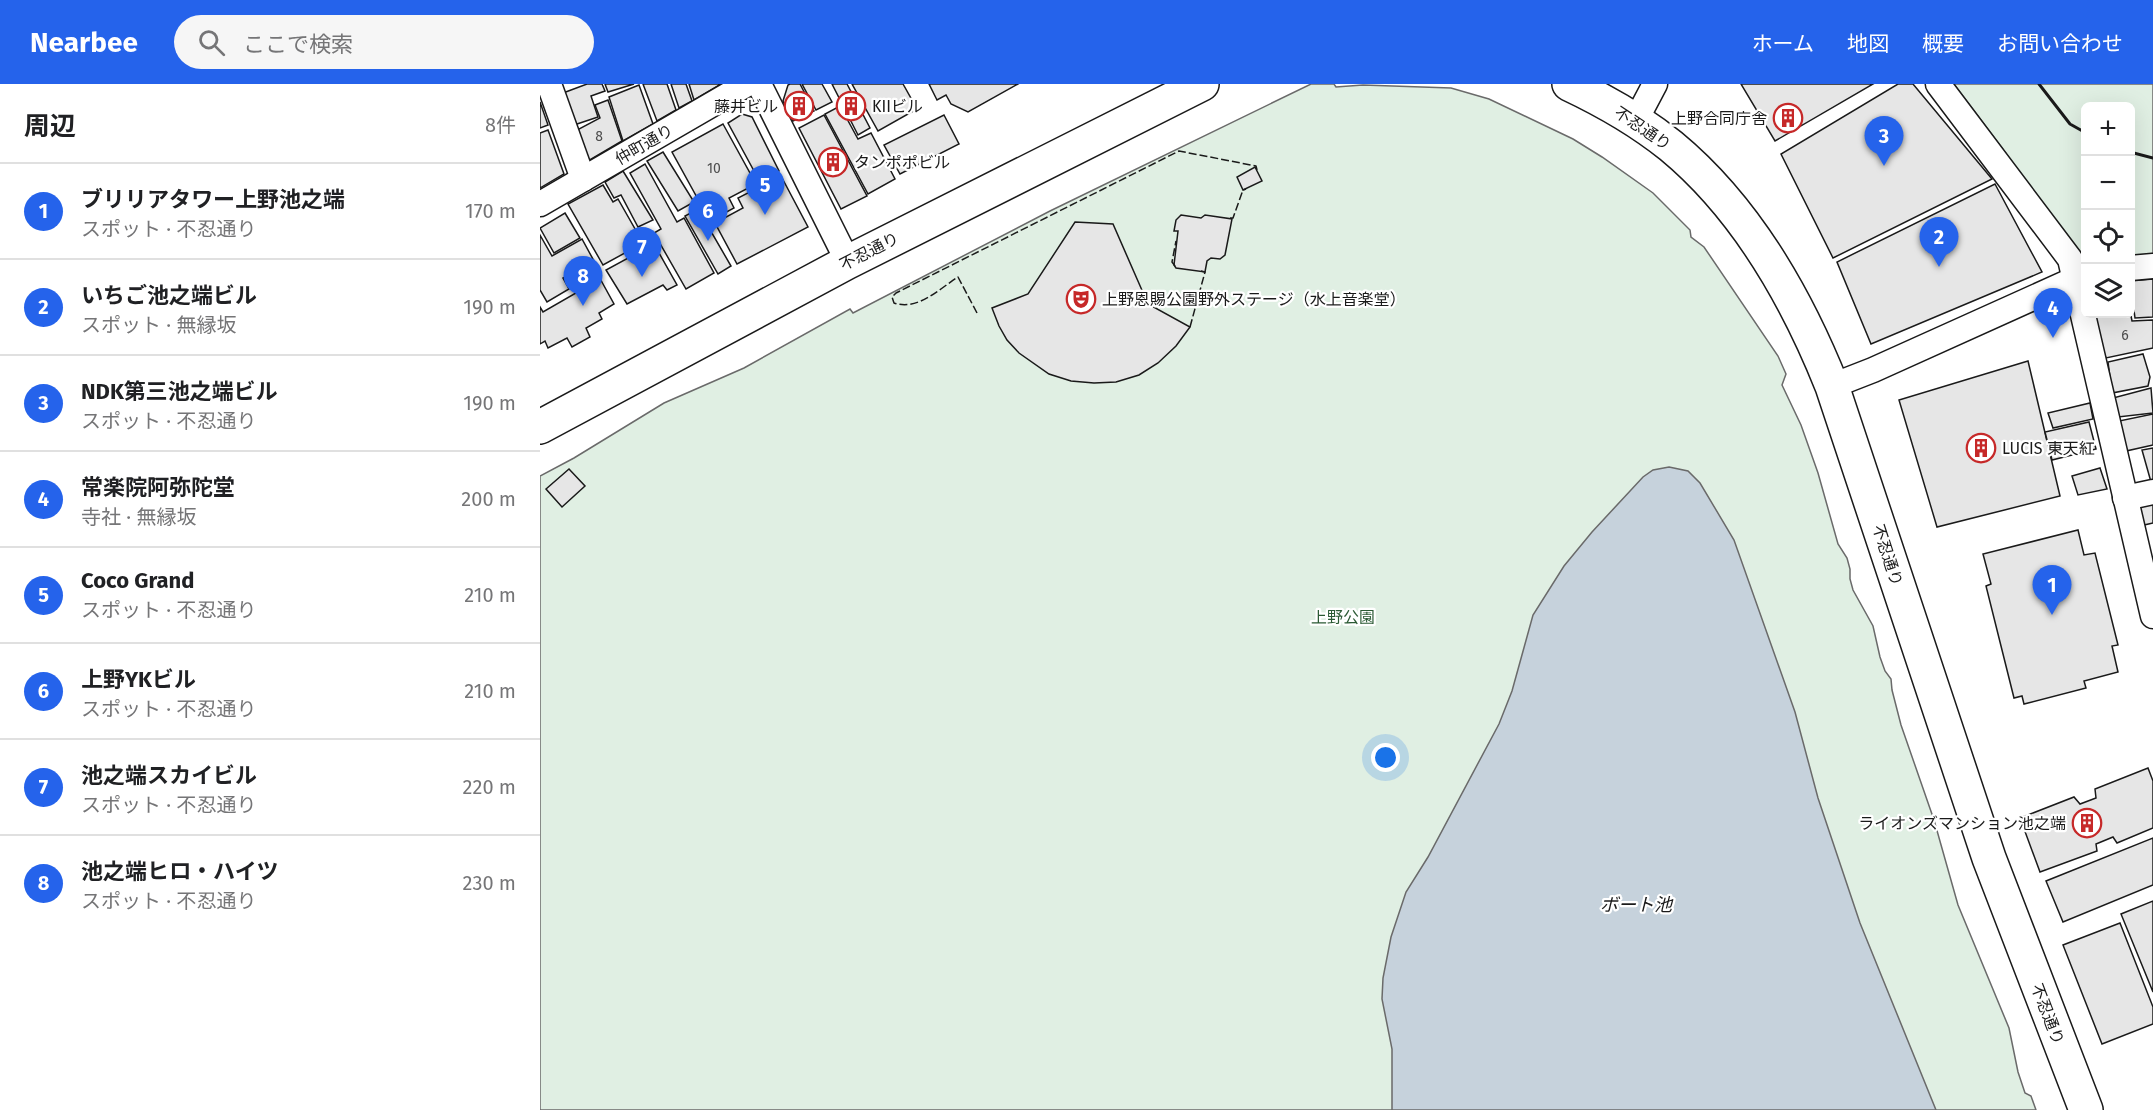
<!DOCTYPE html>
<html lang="ja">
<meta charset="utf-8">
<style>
:root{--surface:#fff;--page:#f6f6f6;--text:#202124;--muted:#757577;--line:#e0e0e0;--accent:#2563eb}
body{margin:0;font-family:"Fira Sans","Noto Sans JP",sans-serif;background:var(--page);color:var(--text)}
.controls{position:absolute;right:18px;top:18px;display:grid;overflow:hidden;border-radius:9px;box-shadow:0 6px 24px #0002}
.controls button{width:54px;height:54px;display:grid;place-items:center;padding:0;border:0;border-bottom:2px solid var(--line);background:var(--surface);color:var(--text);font:30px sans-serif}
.you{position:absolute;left:846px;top:674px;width:21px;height:21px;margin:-15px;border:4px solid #fff;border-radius:50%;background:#1a73e8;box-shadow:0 0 0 9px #1a73e833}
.badge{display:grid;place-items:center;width:39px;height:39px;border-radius:50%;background:var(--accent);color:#fff;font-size:20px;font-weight:700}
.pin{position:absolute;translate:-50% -50px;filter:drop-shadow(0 2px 3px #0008)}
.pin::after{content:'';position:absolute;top:32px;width:21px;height:18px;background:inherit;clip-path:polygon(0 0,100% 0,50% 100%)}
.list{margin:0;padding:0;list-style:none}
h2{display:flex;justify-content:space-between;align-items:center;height:78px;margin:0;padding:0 24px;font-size:26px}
h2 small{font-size:20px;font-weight:400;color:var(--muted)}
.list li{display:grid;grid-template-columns:39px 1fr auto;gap:18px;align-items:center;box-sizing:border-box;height:96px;padding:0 24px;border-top:2px solid var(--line)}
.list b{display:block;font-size:22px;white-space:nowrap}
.list p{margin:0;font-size:20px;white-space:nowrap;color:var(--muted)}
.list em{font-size:20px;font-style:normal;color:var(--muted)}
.icon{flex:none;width:33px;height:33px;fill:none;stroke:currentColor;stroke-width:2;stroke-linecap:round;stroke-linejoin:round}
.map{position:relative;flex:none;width:1613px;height:1026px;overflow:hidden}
header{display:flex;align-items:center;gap:36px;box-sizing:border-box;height:84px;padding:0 30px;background:var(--accent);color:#fff}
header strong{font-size:28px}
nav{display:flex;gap:33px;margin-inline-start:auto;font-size:21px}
.search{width:420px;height:54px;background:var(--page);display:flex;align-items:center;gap:15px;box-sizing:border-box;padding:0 21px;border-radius:33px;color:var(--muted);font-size:22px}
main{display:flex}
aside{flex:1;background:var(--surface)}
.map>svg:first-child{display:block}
.green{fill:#e0efe3;stroke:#6a6a6a;stroke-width:1.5}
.water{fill:#c6d2dc;stroke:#6a6a6a;stroke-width:1.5}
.building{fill:#e6e6e6;stroke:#1a1a1a;stroke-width:1.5}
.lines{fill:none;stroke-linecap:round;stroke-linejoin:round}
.minor-casing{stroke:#1a1a1a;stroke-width:27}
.secondary-casing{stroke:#1a1a1a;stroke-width:36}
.minor{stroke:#fff;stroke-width:24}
.secondary{stroke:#fff;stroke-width:33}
.fence{stroke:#1a1a1a;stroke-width:1.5;stroke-dasharray:8 3;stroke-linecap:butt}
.wall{stroke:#1a1a1a;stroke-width:3}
.labels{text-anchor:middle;stroke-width:4.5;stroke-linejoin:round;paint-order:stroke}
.number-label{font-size:14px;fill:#4d4d4d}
.poi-label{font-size:16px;fill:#1a1a1a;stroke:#fff;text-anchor:start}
.street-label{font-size:16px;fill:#1a1a1a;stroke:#fff}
.park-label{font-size:16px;fill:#2b5a34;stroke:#fff}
.water-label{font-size:18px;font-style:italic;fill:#1a1a1a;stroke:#fff}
</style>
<header>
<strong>Nearbee</strong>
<div class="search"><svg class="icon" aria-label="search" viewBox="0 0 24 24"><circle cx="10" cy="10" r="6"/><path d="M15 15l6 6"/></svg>ここで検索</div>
<nav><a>ホーム</a><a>地図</a><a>概要</a><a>お問い合わせ</a></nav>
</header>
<main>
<aside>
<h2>周辺<small>8件</small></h2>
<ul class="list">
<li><span class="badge">1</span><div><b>ブリリアタワー上野池之端</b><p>スポット · 不忍通り</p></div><em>170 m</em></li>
<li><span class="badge">2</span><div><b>いちご池之端ビル</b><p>スポット · 無縁坂</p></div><em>190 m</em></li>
<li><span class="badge">3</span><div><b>NDK第三池之端ビル</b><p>スポット · 不忍通り</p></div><em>190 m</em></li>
<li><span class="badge">4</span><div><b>常楽院阿弥陀堂</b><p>寺社 · 無縁坂</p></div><em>200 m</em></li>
<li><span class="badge">5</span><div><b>Coco Grand</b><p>スポット · 不忍通り</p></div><em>210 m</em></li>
<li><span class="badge">6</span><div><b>上野YKビル</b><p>スポット · 不忍通り</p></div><em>210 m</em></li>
<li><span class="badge">7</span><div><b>池之端スカイビル</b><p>スポット · 不忍通り</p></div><em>220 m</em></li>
<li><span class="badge">8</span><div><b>池之端ヒロ・ハイツ</b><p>スポット · 不忍通り</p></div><em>230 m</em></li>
</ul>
</aside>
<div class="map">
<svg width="1613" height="1026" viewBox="0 0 1613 1026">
<rect width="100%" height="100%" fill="#fff"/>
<g class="green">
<path d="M771 0H794L796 3 823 1 911 4 949 15 1033 55 1062 73 1113 109 1150 146 1151 153 1164 163 1238 272 1246 290 1242 301 1261 341 1278 389 1298 460 1307 474 1310 485V495L1313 506 1333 542 1340 573 1345 587 1351 595 1352 606 1361 641 1394 736 1418 821 1469 944 1478 988 1485 1009 1491 1012 1496 1026H0V392L34 374 124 319 204 284 310 225 313 229 510 127Z"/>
<path d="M1414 0H1613V170L1591 172 1590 22H1546V175L1539 176 1462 64Z"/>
</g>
<path class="water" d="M1129 383 1148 387 1160 399 1194 456 1255 628 1278 714 1320 839 1396 1026H852V965L842 915 843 894 851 853 866 808 888 773 959 640 972 607 993 531 1024 482 1052 448 1103 393 1113 386Z"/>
<g class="building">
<path d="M47 0H62L65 7 51 12 58 33 34 41 23 9Z"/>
<path d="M65 0H94L68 8Z"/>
<path d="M103 0H127L136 26 117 37Z"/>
<path d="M131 0H146L152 17 139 24Z"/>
<path d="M149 0H181L154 16Z"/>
<path d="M250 0H260L274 27 253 37 243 17 248 1Z"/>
<path d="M262 0H282L292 18 276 26Z"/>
<path d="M292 0H307L330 44 318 51Z"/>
<path d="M312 0H363L377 25 338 47Z"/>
<path d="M389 0H478L428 28 411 20 406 11 397 16Z"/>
<path d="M1201 0H1333L1235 57Z"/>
<path d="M1358 0H1373L1452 95 1293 174 1241 70Z"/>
<path d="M99 1 113 40 83 57 69 13Z"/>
<path d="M68 16 82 57 48 77 37 46 60 34 55 21Z"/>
<path d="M0 18 8 41 0 44Z"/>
<path d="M300 22 318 55 331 49 355 95 328 110 285 30Z"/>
<path d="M202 30 212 33 239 87 220 98 188 39Z"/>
<path d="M284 31 327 112 301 125 259 44Z"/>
<path d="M404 31 419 60 360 90 344 61Z"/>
<path d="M183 40 216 100 189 114 194 124 170 137 132 68Z"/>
<path d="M8 46 24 90 0 104V49Z"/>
<path d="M123 68 154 118 138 127 107 77Z"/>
<path d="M105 80 137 138 144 134 174 189 146 205 114 149 121 145 90 89Z"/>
<path d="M715 83 722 97 703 106 697 93Z"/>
<path d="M83 87 113 136 98 143 81 111 74 114 65 98Z"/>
<path d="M241 92 268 143 197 180 175 139 203 124 198 114Z"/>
<path d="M1455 100 1502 188 1331 260 1297 178Z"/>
<path d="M63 101 73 118 78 115 103 159 63 181 28 120Z"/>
<path d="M158 125 191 182 178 190 145 132Z"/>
<path d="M25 129 40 154 14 169 0 144Z"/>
<path d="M641 131 661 134 665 131 692 135 685 171 680 175 671 174 667 177 665 188 636 184 634 181 638 147H634L636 136Z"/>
<path d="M535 138 573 140 608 220 650 243 636 262 618 279 599 291 576 298 554 299 531 297 509 290 479 269 467 256 459 242 452 224 488 210Z"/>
<path d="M0 151 12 172 42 155 54 177 23 194 29 205 7 218 0 206Z"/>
<path d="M114 160 137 201 127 206 123 201 87 220 66 186Z"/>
<path d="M52 180 74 220 59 229 62 235 46 244 50 253 32 263 27 254 8 264 5 257 0 260V223L3 228 36 209 27 194Z"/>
<path d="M1613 195V233L1595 234 1593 219 1590 220V197Z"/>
<path d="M1590 227 1592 237 1613 236V264L1566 274 1550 230H1590Z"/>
<path d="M1603 270 1610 293 1608 302 1572 309 1568 278Z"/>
<path d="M1488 277 1520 412 1397 443 1359 316Z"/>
<path d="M1611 304 1613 329 1578 333 1573 314Z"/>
<path d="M1550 319 1553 335 1513 344 1508 329Z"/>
<path d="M1613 330V361L1586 367 1579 337Z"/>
<path d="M1549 338 1556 365 1512 376 1505 348Z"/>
<path d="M1613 364V398H1611L1602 366Z"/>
<path d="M1560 384 1567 405 1538 411 1532 392Z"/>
<path d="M29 385 45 402 22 423 6 405Z"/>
<path d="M1613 416V439L1604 441 1599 419Z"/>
<path d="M1538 446 1544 471 1555 469 1578 561 1572 562 1578 588 1544 597 1546 604 1484 620 1482 612 1474 614 1446 502 1451 500 1443 470Z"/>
<path d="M1608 684 1613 697V744L1577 759 1573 753 1556 760 1557 767 1500 788 1480 734 1534 713 1540 720 1556 714 1555 705Z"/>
<path d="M1613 754V801L1523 838 1506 797Z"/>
<path d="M1613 817V908L1581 830Z"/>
<path d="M1580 839 1613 923V940L1562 960 1523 861Z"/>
</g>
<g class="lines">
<g class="minor-casing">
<g id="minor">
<path d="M9 0 43 95"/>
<path d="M219 0 308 178"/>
<path d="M1398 0 1530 175 1613 532"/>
<path d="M1096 36 1115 0"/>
<path d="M0 120 207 0"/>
<path d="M1590 184 1613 182"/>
<path d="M1292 302 1333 286 1546 190"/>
<path d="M1585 414 1613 408"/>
</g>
</g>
<g class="secondary-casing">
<g id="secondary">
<path d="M1029 0C1065 17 1100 37 1131 62 1206 124 1256 212 1292 302L1449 774 1546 1026"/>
<path d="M0 343 308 178 662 0"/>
</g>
</g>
<use href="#minor" class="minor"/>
<use href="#secondary" class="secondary"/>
<g class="fence">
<path d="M690 134H693L703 106 706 105"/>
<path d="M635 182 632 178 636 157"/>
<path d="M437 229 418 193C399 205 378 227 354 219L352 213 356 209 639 67 716 82 717 86"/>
<path d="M650 243 665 188 661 187"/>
</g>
<g class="wall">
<path d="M1499 0 1530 40 1546 49"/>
<path d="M1590 68 1613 74"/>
</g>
</g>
<defs>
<g id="building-ring" transform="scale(1.5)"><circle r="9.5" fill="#fff" stroke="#c62828" stroke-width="1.5"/><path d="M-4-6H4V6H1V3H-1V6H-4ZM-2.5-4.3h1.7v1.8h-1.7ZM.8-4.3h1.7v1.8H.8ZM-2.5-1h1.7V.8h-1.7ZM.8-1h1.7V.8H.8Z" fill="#c62828"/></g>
<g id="theatre-ring" transform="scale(1.5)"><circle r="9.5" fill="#fff" stroke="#c62828" stroke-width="1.5"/><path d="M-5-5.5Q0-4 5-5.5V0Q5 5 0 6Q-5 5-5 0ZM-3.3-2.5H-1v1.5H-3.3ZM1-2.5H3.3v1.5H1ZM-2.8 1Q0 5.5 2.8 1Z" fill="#c62828"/></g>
</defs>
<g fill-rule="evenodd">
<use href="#building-ring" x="259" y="22"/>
<use href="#building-ring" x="311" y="22"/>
<use href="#building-ring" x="1248" y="34"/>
<use href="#building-ring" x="293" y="78"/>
<use href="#theatre-ring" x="541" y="215"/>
<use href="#building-ring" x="1441" y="364"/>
<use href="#building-ring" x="1547" y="739"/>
</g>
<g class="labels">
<g class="number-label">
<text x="59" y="57">8</text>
<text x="174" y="89">10</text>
<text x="1585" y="256">6</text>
</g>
<g class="poi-label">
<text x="238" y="28" text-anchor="end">藤井ビル</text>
<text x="332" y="28">KIIビル</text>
<text x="1227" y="40" text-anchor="end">上野合同庁舎</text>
<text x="314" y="84">タンポポビル</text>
<text x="562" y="221">上野恩賜公園野外ステージ（水上音楽堂）</text>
<text x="1462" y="370">LUCIS 東天紅</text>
<text x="1526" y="745" text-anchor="end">ライオンズマンション池之端</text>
</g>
<g class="street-label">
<text transform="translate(1103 44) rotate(34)" y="6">不忍通り</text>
<text transform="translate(104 60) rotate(-30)" y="6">仲町通り</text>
<text transform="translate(329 167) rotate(-27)" y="6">不忍通り</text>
<text transform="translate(1348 471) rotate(72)" y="6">不忍通り</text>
<text transform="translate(1508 930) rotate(69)" y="6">不忍通り</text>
</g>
<g class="park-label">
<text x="803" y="539">上野公園</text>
</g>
<g class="water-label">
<text x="1096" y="827">ボート池</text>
</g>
</g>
</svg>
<div class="controls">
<button>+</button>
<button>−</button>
<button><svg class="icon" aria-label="locate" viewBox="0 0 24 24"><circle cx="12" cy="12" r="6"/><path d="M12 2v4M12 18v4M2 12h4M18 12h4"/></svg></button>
<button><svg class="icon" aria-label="layers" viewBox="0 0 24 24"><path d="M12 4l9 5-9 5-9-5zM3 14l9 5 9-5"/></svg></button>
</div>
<div class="you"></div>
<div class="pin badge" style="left:1512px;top:531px">1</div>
<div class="pin badge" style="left:1399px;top:183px">2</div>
<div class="pin badge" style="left:1344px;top:82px">3</div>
<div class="pin badge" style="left:1513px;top:254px">4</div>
<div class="pin badge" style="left:225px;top:131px">5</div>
<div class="pin badge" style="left:168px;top:157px">6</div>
<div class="pin badge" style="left:102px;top:193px">7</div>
<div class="pin badge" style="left:43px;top:222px">8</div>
</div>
</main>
